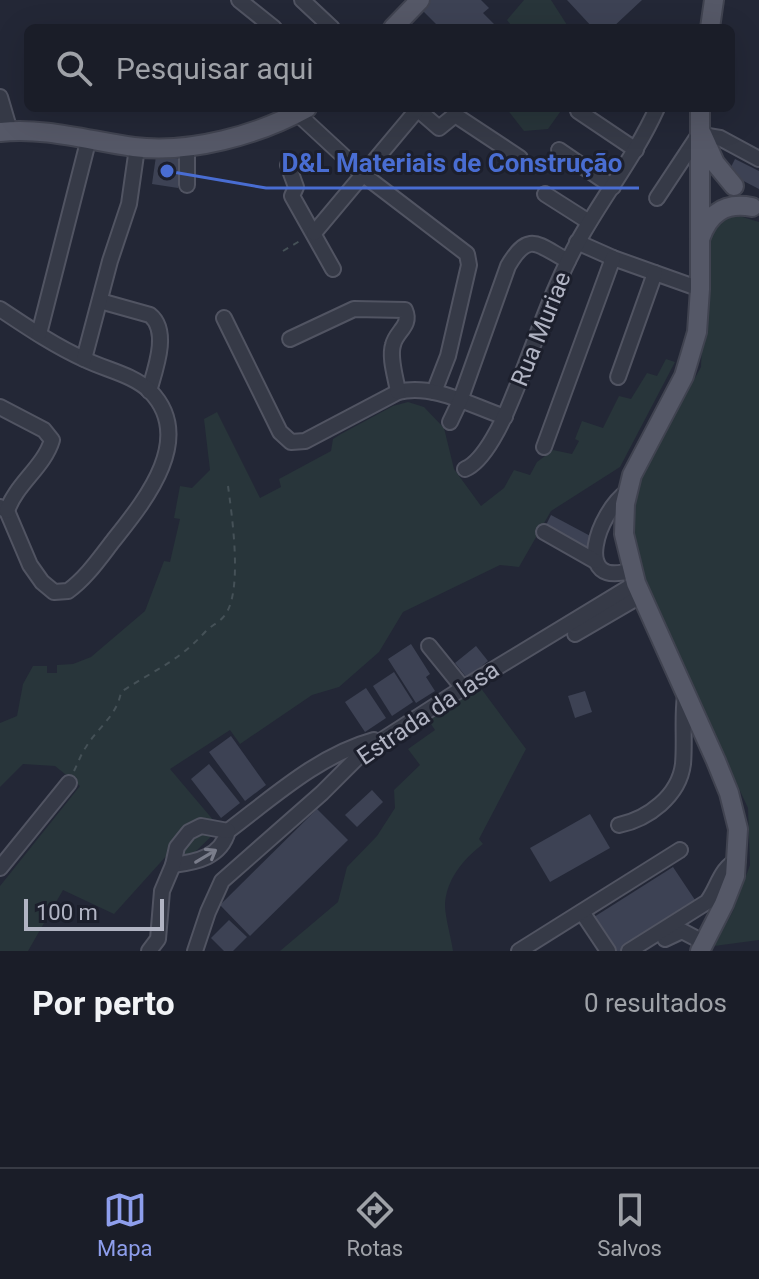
<!DOCTYPE html>
<html lang="pt">
<meta charset="utf-8">
<style>
:root{--surface:#1a1d28;--page:#232630;--text:#f1f3f6;--muted:#9fa2a8;--line:#383b45;--accent:#8e9eec}
body{margin:0;font-family:Roboto,sans-serif;background:var(--page);color:var(--text)}
.scale{position:absolute;left:24px;bottom:20px;width:140px;box-sizing:border-box;padding-left:8px;border:4px solid #b1b4c3;border-top:0;font-size:22px;line-height:28px;white-space:nowrap;color:#b1b4c3;-webkit-text-stroke:6px #1c1f2c;paint-order:stroke}
.list{margin:0;padding:0;list-style:none}
h2{display:flex;justify-content:space-between;align-items:center;height:104px;margin:0;padding:0 32px;font-size:34px}
h2 small{font-size:26px;font-weight:400;color:var(--muted)}
.icon{flex:none;width:44px;height:44px;fill:none;stroke:currentColor;stroke-width:2;stroke-linecap:round;stroke-linejoin:round}
.map{position:relative;flex:none;width:759px;height:951px;overflow:hidden}
.search{position:absolute;background:var(--surface);box-shadow:0 8px 32px #0002;left:24px;right:24px;top:24px;height:88px;display:flex;align-items:center;gap:20px;box-sizing:border-box;padding:0 28px;border-radius:12px;color:var(--muted);font-size:30px}
.sheet{height:216px;background:var(--surface)}
nav{display:flex;justify-content:space-around;align-items:center;box-sizing:border-box;height:112px;border-top:2px solid var(--line);background:var(--surface);font-size:22px;color:var(--muted)}
nav a{display:grid;justify-items:center;gap:4px}
nav .on{color:var(--accent)}
.map>svg:first-child{display:block}
.green{fill:#28353a}
.building{fill:#3d4254}
.lines{fill:none;stroke-linecap:round;stroke-linejoin:round}
.minor-casing{stroke:#515462;stroke-width:18}
.major-casing{stroke:#404350;stroke-width:22}
.path{stroke:#455157;stroke-width:2;stroke-dasharray:6 6;stroke-linecap:butt}
.minor{stroke:#363a47;stroke-width:14}
.major{stroke:#555867;stroke-width:18}
.oneway{stroke:#7a7d8b}
.labels{text-anchor:middle;stroke-width:6;stroke-linejoin:round;paint-order:stroke}
.street-label{font-size:24px;fill:#b1b4c3;stroke:#1c1f2c}
.leader{fill:none;stroke:#496dd2;stroke-width:3}
.callout-dot{fill:#496dd2;stroke:#1c1f2c;stroke-width:3}
.callout-label{font-size:26px;text-anchor:middle;font-weight:bold;fill:#496dd2;stroke:#1c1f2c;stroke-width:6;stroke-linejoin:round;paint-order:stroke}
</style>
<div class="map">
<svg width="759" height="951" viewBox="0 0 759 951">
<rect width="100%" height="100%" fill="#232736"/>
<g class="green">
<path d="M524 0H551L569 28H513L507 20Z"/>
<path d="M506 108H563L548 129 524 131Z"/>
<path d="M736 215 759 222V940L714 946 733 911 750 865 748 808 644 584 633 535 638 480 701 367 706 240 717 224Z"/>
<path d="M666 359 675 362 620 467 551 511 519 567 500 565 403 612 379 652 339 687 312 695 240 744 230 730 170 769 220 828 193 854H168L114 914 63 890 28 951H0V886L80 786 55 766 23 764 0 787V723L17 716 23 684 33 666H47V673H57V665L73 664 91 657 145 611 164 561 170 562 180 519 174 518 180 486 192 488 210 470 204 419 217 412 260 498 281 487 279 479 331 451 333 439 341 434 393 406 408 402 424 407 444 428 454 469 481 506 504 488 514 470 530 475 537 462 553 450 572 454 579 441 575 439 582 421 603 428 619 396 631 399 647 373 657 376Z"/>
<path d="M480 687 526 749 479 839 483 844C463 859 445 881 445 907 446 921 451 937 453 951H280L338 902 347 867 377 836 395 808 394 790 420 765 408 749 435 730 427 718Z"/>
</g>
<g class="building">
<path d="M429 0H481L489 8 483 13 498 28H440L420 8Z"/>
<path d="M567 0H642L612 28H593Z"/>
<path d="M156 156 182 159 178 188 152 184Z"/>
<path d="M735 159 759 171V189L728 173Z"/>
<path d="M551 515 596 539 590 550 545 527Z"/>
<path d="M411 644 430 674 426 677 435 691 416 703 388 659Z"/>
<path d="M476 646 488 661 467 678 455 663Z"/>
<path d="M394 672 413 702 392 716 373 686Z"/>
<path d="M366 688 386 718 365 732 345 702Z"/>
<path d="M585 691 592 712 575 718 568 696Z"/>
<path d="M231 736 266 785 245 801 209 752Z"/>
<path d="M209 764 240 803 221 818 191 779Z"/>
<path d="M372 790 383 802 357 827 345 815Z"/>
<path d="M317 809 348 840 250 936 220 905Z"/>
<path d="M590 814 610 848 550 882 530 848Z"/>
<path d="M673 867 697 903 621 951H615L594 917Z"/>
<path d="M229 920 247 937 233 951H224L211 938Z"/>
</g>
<g class="lines">
<g class="minor-casing">
<g id="minor">
<path d="M239 0 274 28"/>
<path d="M302 0 332 28"/>
<path d="M0 97 10 131"/>
<path d="M416 108 439 128 455 115 520 158"/>
<path d="M578 111 636 150"/>
<path d="M297 113 365 176 467 254 469 265 448 356 434 392"/>
<path d="M702 135 720 138 759 159"/>
<path d="M187 146V185"/>
<path d="M559 150 613 187"/>
<path d="M288 165 296 187 292 196 333 269"/>
<path d="M545 194 589 222"/>
<path d="M657 198 698 136"/>
<path d="M314 233 417 110"/>
<path d="M577 242 613 258 700 289"/>
<path d="M100 301 150 315C170 331 155 370 149 391"/>
<path d="M0 309C27 327 55 346 84 359 106 370 132 374 150 391 197 439 143 503 113 541 99 559 86 578 68 591L54 592 42 582 30 565 7 511 0 507"/>
<path d="M224 318 280 432 291 442 305 441 398 392C433 383 472 406 505 417"/>
<path d="M39 334 89 138"/>
<path d="M290 339 354 309 405 310C412 326 396 331 393 345 389 358 396 378 398 392"/>
<path d="M84 359 110 261 129 204 137 148"/>
<path d="M618 377 655 273"/>
<path d="M0 407 44 430 52 440C44 467 16 484 7 511"/>
<path d="M450 422 460 401 508 266C529 230 538 245 568 261"/>
<path d="M544 447 613 258"/>
<path d="M465 469C485 461 504 419 512 399 534 347 551 290 579 240 604 195 636 155 657 108"/>
<path d="M627 492C599 511 570 590 632 570"/>
<path d="M544 532 595 561"/>
<path d="M575 634 642 595"/>
<path d="M429 646 463 688"/>
<path d="M619 825C648 819 679 796 683 764 685 741 682 718 685 696"/>
<path d="M173 865C197 862 221 857 228 831 273 797 319 755 374 740"/>
<path d="M0 868 69 783"/>
<path d="M582 912 608 951"/>
<path d="M665 939 682 931 703 942"/>
<path d="M149 951 158 939 162 891 173 865 177 847 189 832 201 826 228 831"/>
<path d="M195 951 208 912 222 881 322 793 362 753 463 688 636 583"/>
<path d="M519 951 680 850"/>
<path d="M629 951 707 902C718 888 720 868 738 860"/>
</g>
</g>
<g class="major-casing">
<g id="major">
<path d="M393 28 420 0"/>
<path d="M710 28 714 0"/>
<path d="M0 132C45 127 90 141 134 147 190 154 258 135 307 108"/>
<path d="M702 134 715 163 734 186"/>
<path d="M700 239C709 213 725 202 752 207"/>
<path d="M700 951 724 904 735 876 738 829 729 793 716 761 636 583 624 534 625 504 632 475 684 376 697 332 700 289V108"/>
</g>
</g>
<g class="path">
<path d="M283 251 303 239"/>
<path d="M74 771C78 763 81 754 86 747 98 727 117 716 121 692 154 670 178 662 206 631 212 625 220 622 225 615 243 591 232 516 228 486"/>
</g>
<use href="#minor" class="minor"/>
<use href="#major" class="major"/>
</g>
<defs><path id="oneway-shaft" d="M-6 0H5M1.5-3L5.5 0L1.5 3" fill="none" stroke-width="1.6" stroke-linecap="round" stroke-linejoin="round" transform="scale(2)"/></defs>
<use class="oneway" href="#oneway-shaft" transform="translate(206 856) rotate(-31)"/>
<g class="labels">
<g class="street-label">
<text transform="translate(541 329) rotate(-68)" y="8">Rua Muriae</text>
<text transform="translate(428 713) rotate(-34)" y="8">Estrada da Iasa</text>
</g>
</g>
<path class="leader" d="M167 171L266 188H639"/>
<circle class="callout-dot" cx="167" cy="171" r="8"/>
<g class="callout-label">
<text x="452" y="172">D&amp;L Materiais de Construção</text>
</g>
</svg>
<div class="scale">100 m</div>
<div class="search"><svg class="icon" aria-label="search" viewBox="0 0 24 24"><circle cx="10" cy="10" r="6"/><path d="M15 15l6 6"/></svg>Pesquisar aqui</div>
</div>
<section class="sheet">
<h2>Por perto<small>0 resultados</small></h2>
<ul class="list">
</ul>
</section>
<nav>
<a class="on"><svg class="icon" aria-label="map" viewBox="0 0 24 24"><path d="M3 6l6-2 6 2 6-2v14l-6 2-6-2-6 2zM9 4v14M15 6v14"/></svg>Mapa</a>
<a><svg class="icon" aria-label="directions" viewBox="0 0 24 24"><path d="M12 3l9 9-9 9-9-9zM9 14v-3h6M13 9l2 2-2 2"/></svg>Rotas</a>
<a><svg class="icon" aria-label="saved" viewBox="0 0 24 24"><path d="M7 4h10v16l-5-4-5 4z"/></svg>Salvos</a>
</nav>
